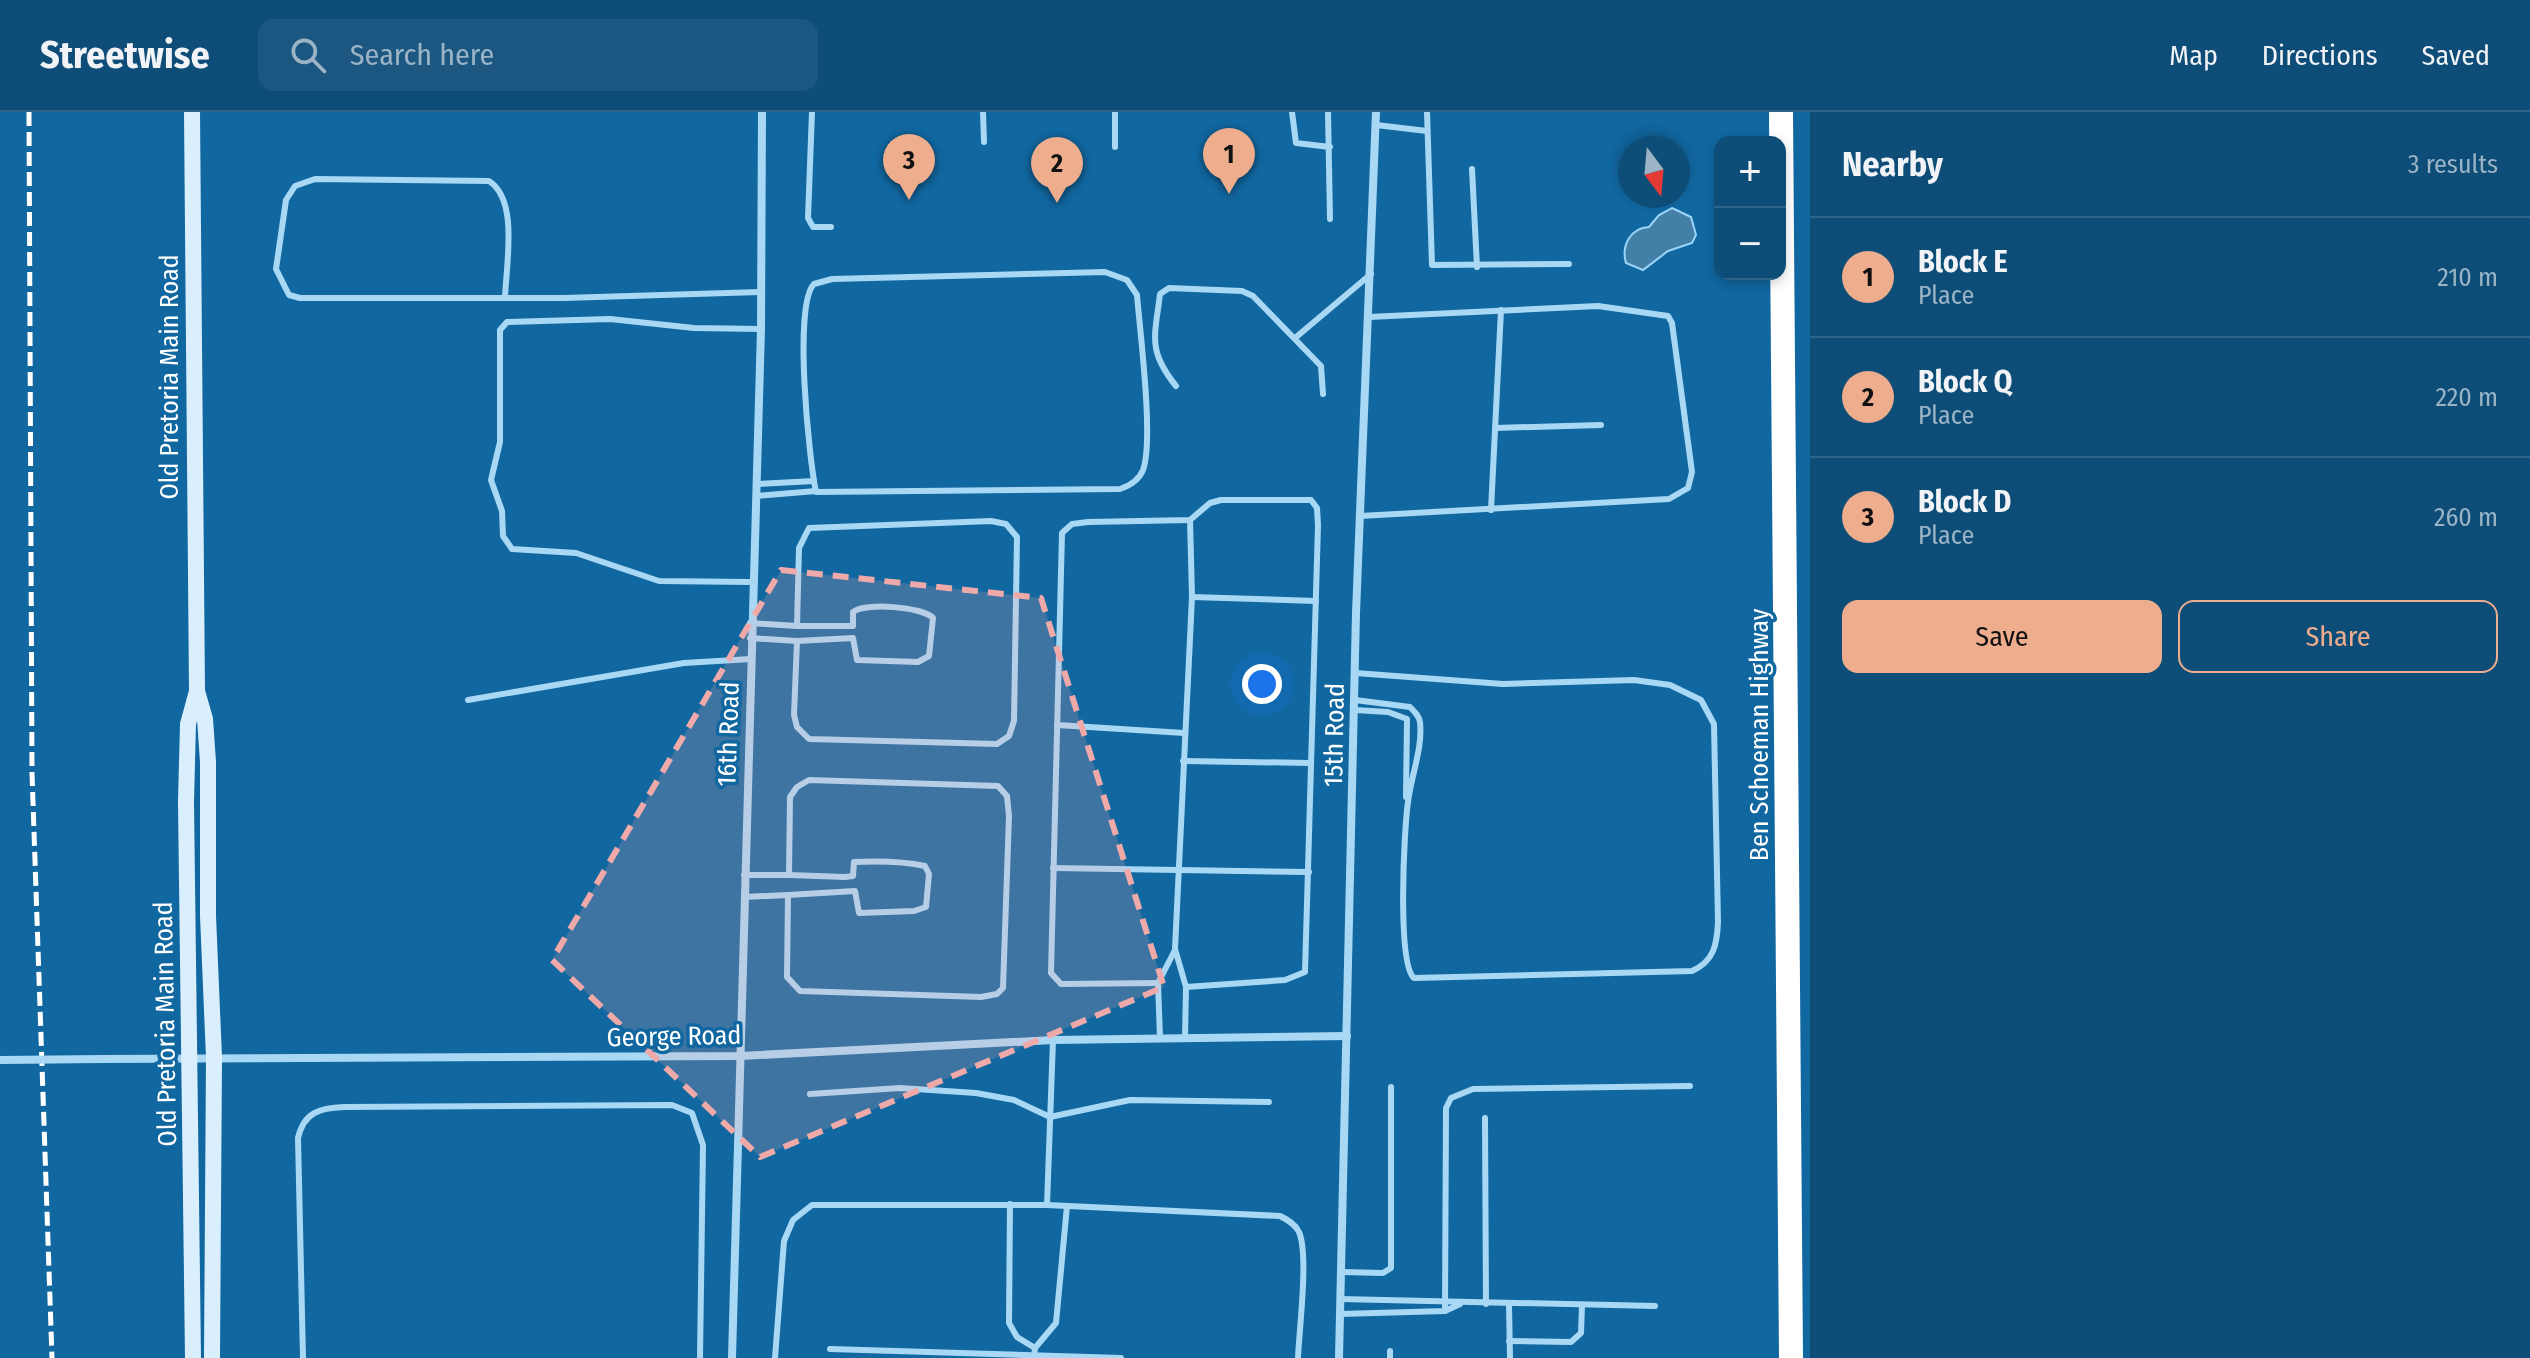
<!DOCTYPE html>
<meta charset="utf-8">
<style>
:root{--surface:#0d4d78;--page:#1b5780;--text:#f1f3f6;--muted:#9ab4c6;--line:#2d648a;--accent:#eead8d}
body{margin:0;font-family:"Fira Sans Condensed",sans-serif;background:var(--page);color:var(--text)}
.controls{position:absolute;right:24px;top:24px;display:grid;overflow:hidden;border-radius:16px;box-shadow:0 4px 12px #0003}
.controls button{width:72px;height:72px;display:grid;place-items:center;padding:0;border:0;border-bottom:2px solid var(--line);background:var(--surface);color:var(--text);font:40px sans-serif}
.compass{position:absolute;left:1618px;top:24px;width:72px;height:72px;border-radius:50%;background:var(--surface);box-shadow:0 4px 12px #0003;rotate:164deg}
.you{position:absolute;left:1262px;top:572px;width:28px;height:28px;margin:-20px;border:6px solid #fff;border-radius:50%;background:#1a73e8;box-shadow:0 0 0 12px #1a73e833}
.badge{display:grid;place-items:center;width:52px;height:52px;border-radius:50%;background:var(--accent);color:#111;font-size:26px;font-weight:700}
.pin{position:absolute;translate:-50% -66px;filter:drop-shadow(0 2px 4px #0008)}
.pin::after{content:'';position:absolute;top:42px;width:28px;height:24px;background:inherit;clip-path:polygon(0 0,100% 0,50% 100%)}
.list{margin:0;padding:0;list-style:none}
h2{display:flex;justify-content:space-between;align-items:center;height:104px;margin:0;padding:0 32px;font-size:34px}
h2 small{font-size:26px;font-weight:400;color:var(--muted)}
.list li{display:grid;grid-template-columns:52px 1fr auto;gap:24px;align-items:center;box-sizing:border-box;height:120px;padding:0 32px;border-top:2px solid var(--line)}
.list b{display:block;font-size:30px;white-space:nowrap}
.list p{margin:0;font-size:26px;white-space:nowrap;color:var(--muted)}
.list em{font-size:26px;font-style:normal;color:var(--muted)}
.actions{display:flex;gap:16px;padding:24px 32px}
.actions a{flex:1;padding:18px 0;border:2px solid var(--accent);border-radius:16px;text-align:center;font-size:28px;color:var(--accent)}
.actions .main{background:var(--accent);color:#111}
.icon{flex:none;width:44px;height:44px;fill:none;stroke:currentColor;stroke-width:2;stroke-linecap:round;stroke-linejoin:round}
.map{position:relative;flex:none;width:1810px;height:1246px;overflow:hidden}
header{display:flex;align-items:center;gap:48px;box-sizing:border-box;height:112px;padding:0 40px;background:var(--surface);border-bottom:2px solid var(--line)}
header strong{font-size:38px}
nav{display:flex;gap:44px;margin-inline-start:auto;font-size:28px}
.search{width:560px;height:72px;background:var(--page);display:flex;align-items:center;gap:20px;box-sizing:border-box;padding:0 28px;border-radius:16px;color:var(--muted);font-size:30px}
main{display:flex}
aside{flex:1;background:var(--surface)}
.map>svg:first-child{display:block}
.water{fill:#447fa7;stroke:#9bd5f8;stroke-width:2}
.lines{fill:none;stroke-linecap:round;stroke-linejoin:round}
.service{stroke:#a9d8f5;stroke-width:6}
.minor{stroke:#a9d8f5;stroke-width:8}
.secondary{stroke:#daeffe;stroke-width:16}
.motorway{stroke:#fff;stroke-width:24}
.rail{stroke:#fff;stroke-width:5;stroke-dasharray:14 6;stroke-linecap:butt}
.minor-bridge{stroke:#a9d8f5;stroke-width:8}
.marked{fill:#efa9a9;fill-opacity:0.2;stroke:#efa9a9;stroke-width:6;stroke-dasharray:16 10;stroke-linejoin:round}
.labels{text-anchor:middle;stroke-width:7;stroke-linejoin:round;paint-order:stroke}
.street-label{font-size:26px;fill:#fff;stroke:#1167a0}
</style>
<header>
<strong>Streetwise</strong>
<div class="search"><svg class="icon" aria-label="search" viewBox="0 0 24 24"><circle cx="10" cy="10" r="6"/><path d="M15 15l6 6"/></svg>Search here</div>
<nav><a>Map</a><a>Directions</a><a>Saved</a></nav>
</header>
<main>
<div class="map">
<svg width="1810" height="1246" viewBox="0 0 1810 1246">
<rect width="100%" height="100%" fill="#1167a0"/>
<path class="water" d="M1672 96 1691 105 1696 123 1692 131 1668 139 1643 158 1626 151C1621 134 1630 116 1649 115L1659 103Z"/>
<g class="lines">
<g class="service">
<path d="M812 0 808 106 813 115H831"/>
<path d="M983 0 984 30"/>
<path d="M1292 0 1296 31 1330 35"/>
<path d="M1328 0 1330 107"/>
<path d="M1427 0 1432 153 1569 152"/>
<path d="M1376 13 1427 19"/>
<path d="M1115 35V0"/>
<path d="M1472 57 1477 155"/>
<path d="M1105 160 1127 168 1137 183C1140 220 1154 328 1143 358 1139 368 1129 374 1120 377L816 380C809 347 793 193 814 172L832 167Z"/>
<path d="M505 186C506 153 519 88 489 69L315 67 295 74 286 88 276 157 289 183 300 186H564L760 180"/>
<path d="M1295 226 1371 162"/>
<path d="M1176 274C1147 238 1155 224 1160 182L1169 176 1242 179 1253 184 1321 254 1323 282"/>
<path d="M1495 316 1601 313"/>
<path d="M757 372 814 369"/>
<path d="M756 384 816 379"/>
<path d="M1491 398 1501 198"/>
<path d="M1360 404 1669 387 1688 376 1692 360 1672 211 1668 204 1598 194 1369 205"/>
<path d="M751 470 659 469 576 441 512 437 503 424 502 399 491 368 500 330V218L507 210 610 207 694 216 761 217"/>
<path d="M1192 485 1316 489"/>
<path d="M750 511 797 514 799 436 809 416 991 409 1006 412 1017 425 1014 609 1009 624 997 632 809 627 797 615 794 603 797 529 750 526"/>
<path d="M797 529 853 526 857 548 918 550 929 544 933 506C924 495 864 490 853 500V514H797"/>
<path d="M1355 561 1503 572 1634 568 1670 573 1701 588 1714 612 1718 810C1717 833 1714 849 1692 859L1414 866C1397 851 1404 717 1408 690 1411 664 1423 636 1420 610 1419 604 1415 600 1410 595L1355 588"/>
<path d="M468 588 684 551 751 547"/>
<path d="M1355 598 1388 600 1407 607 1406 685"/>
<path d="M1057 613 1184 621"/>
<path d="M1183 649 1310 651"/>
<path d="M1053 756 1309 760"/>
<path d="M788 783 855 779 859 801 914 799 926 795 929 762 925 754C902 749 877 749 854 750L853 764 845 765 789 763"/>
<path d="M744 785 788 783 787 865 800 879 981 885 997 882 1003 876 1009 704 1007 684 998 674 809 668 797 675 790 685 789 763H744"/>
<path d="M1158 871 1061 872 1051 861 1062 421 1072 412 1088 410 1190 408 1210 391 1221 388H1311L1317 396 1318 413 1305 860 1285 868 1186 875"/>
<path d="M1160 926 1158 871 1175 838"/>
<path d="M1185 926 1186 875 1175 837 1192 485 1190 408"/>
<path d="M810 982 900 976 976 981 1014 988 1050 1005 1130 988 1269 990"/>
<path d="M1485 1006 1486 1192"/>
<path d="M1010 1092 1009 1211 1017 1225 1035 1236"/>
<path d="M1047 1093 1280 1104C1288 1108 1295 1112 1299 1120 1309 1143 1299 1218 1298 1246"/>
<path d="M1341 1160 1383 1161 1391 1156V975"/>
<path d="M1340 1187 1655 1194"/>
<path d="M1509 1193 1510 1246"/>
<path d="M1445 1199 1446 996 1451 986 1473 977 1690 974"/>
<path d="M1340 1202 1445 1199 1460 1192"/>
<path d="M1509 1229 1571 1230 1581 1221 1582 1193"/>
<path d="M830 1237 1121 1246"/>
<path d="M1390 1239V1246"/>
<path d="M303 1246 298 1026C304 1000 320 996 344 995L672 993 692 1001 703 1033 700 1246"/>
<path d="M775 1246 784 1129 793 1108 812 1093H1047L1053 928"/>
<path d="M1034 1246 1035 1236 1056 1211 1067 1094"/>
</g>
<g class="minor">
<path d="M104 947 740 944 1053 928 1347 924"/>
<path d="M732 1246 761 217 762 0"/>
<path d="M1339 1246 1356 501 1376 0"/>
</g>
<g class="secondary">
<path d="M192 0 197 579 205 607 208 650V804L214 945 212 1246"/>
<path d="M193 1246 186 690 188 612 197 579"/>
</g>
<path class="motorway" d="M1781 0 1791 1246"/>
<path class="rail" d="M29 0 32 661 52 1246"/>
<path class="minor-bridge" d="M0 948 104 947"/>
</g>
<path class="marked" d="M781 458 1041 486 1164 875 760 1045 552 848Z"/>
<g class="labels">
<g class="street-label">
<text transform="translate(169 265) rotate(-90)" y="9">Old Pretoria Main Road</text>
<text transform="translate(728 622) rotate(-88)" y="9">16th Road</text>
<text transform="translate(1334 623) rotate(-89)" y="9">15th Road</text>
<text transform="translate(1759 623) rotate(-90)" y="9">Ben Schoeman Highway</text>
<text transform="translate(165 912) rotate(-91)" y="9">Old Pretoria Main Road</text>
<text transform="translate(674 924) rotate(-1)" y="9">George Road</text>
</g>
</g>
</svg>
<div class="controls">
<button>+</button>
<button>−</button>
</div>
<svg class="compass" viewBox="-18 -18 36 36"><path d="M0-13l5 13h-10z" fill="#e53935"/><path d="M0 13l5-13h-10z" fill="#9ab4c6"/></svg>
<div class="you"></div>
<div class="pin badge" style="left:1229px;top:82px">1</div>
<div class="pin badge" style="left:1057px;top:91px">2</div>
<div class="pin badge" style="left:909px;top:88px">3</div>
</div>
<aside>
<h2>Nearby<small>3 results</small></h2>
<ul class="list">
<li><span class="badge">1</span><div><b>Block E</b><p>Place</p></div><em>210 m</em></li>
<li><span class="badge">2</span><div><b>Block Q</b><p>Place</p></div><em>220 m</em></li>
<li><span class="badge">3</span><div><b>Block D</b><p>Place</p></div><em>260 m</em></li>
</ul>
<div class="actions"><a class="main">Save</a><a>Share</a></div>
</aside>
</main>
